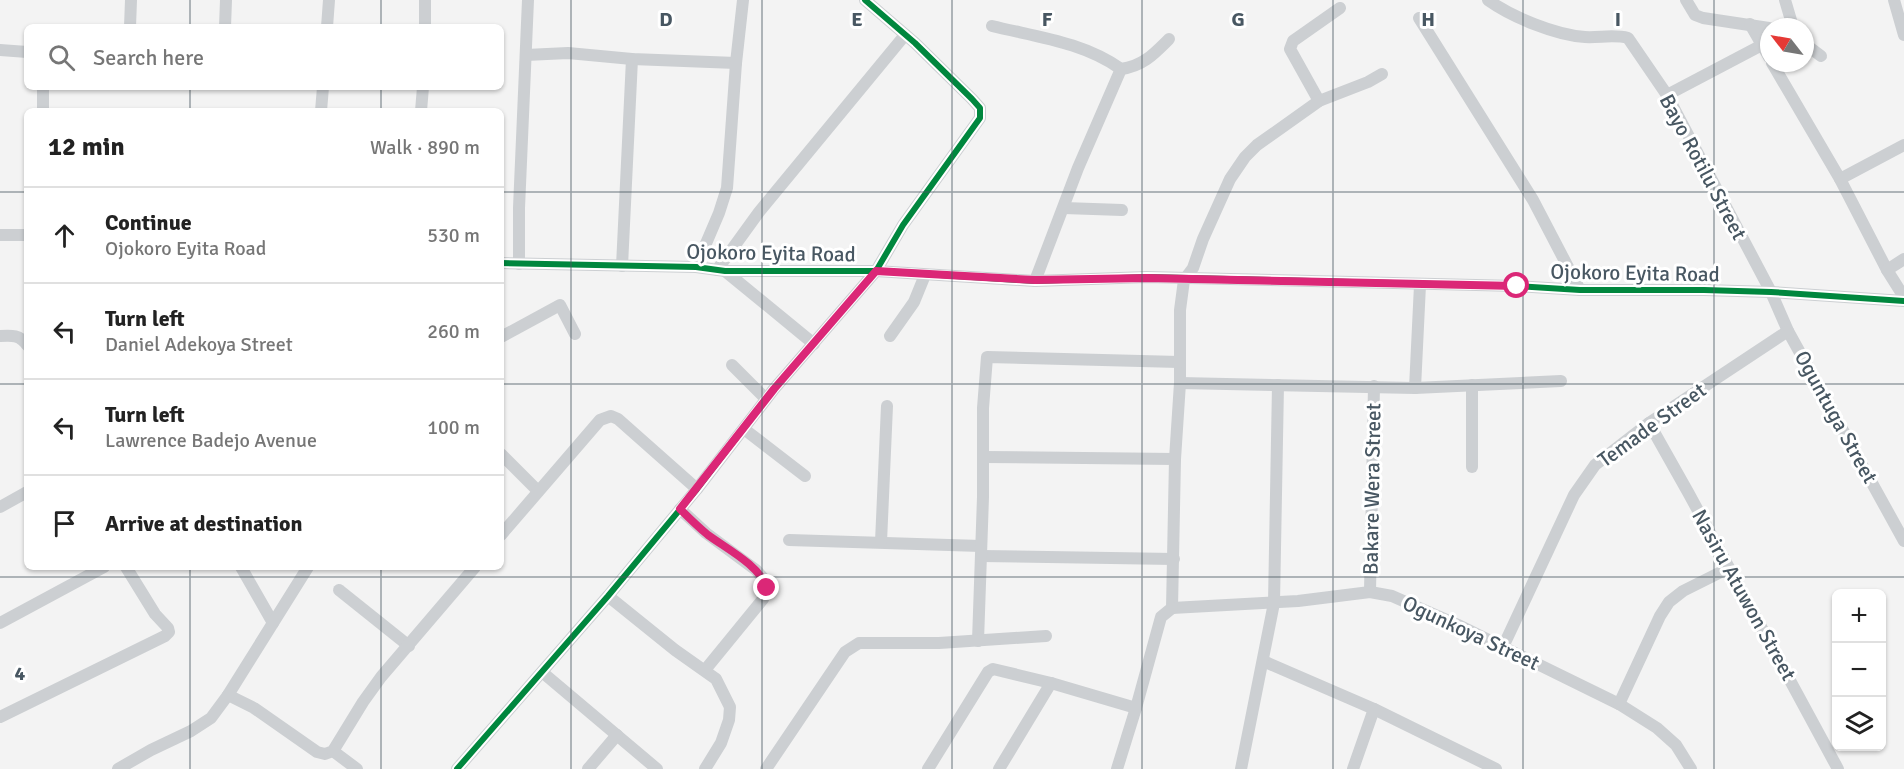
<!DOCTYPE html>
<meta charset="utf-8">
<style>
:root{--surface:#fff;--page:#f6f6f6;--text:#222;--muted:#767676;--line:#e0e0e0}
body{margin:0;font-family:Signika,sans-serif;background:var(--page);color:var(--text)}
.controls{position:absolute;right:18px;bottom:18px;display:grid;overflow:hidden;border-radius:9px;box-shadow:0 2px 4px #0004}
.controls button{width:54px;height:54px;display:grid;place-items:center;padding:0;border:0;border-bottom:2px solid var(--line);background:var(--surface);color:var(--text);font:30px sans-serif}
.compass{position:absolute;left:1760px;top:18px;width:54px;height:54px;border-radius:50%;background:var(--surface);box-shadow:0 2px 4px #0004;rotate:301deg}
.stop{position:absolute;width:18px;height:18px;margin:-14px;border:4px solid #db2777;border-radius:50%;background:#fff}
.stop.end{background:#db2777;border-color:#fff;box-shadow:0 2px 6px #0008}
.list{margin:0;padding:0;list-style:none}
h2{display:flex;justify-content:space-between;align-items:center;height:78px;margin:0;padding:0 24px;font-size:26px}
h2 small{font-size:20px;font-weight:400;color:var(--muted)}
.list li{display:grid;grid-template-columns:39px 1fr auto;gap:18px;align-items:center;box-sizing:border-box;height:96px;padding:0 24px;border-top:2px solid var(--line)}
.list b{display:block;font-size:22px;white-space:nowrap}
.list p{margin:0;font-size:20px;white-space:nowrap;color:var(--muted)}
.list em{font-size:20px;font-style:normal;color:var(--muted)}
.icon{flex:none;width:33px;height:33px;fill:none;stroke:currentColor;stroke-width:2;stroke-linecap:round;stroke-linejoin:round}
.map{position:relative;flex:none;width:1904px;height:769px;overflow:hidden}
.search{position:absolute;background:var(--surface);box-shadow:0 2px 4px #0004;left:24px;top:24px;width:480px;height:66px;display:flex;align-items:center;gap:15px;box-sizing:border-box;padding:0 21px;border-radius:9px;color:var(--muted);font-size:22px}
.panel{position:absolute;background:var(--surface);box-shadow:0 2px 4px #0004;left:24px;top:108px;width:480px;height:462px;border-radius:9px}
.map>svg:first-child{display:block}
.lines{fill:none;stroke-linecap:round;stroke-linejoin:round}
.minor{stroke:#cccfd2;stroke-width:12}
.cycleway-casing{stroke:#fff;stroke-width:10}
.cycleway{stroke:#00873e;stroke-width:6}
.route{stroke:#db2777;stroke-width:8}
.grid{fill:none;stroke:#485762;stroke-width:1.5;stroke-opacity:0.55}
.labels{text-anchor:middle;stroke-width:6;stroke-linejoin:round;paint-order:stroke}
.street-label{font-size:21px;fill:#485762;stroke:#fff}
.grid-label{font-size:20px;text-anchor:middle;font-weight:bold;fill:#485762;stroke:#fff;stroke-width:6;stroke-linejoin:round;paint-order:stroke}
</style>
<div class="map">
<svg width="1904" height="769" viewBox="0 0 1904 769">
<rect width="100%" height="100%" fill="#f3f3f3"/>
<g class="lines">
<g class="minor">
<path d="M1488 0C1512 17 1555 35 1585 37 1599 38 1614 34 1628 38L1667 95 1771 292 1788 331 1904 541"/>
<path d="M1686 0 1695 15 1703 18 1769 28"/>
<path d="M1785 0 1793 27"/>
<path d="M1894 0 1904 35"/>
<path d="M1419 18 1533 200 1580 290"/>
<path d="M1750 24 1769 57"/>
<path d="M992 26C1037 37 1083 42 1121 69 1143 66 1154 54 1169 39"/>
<path d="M130 27 131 0"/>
<path d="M225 27 226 0"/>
<path d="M327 27 329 0"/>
<path d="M425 27V0"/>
<path d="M1805 44 1821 56"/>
<path d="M0 50 27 52"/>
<path d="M526 55 568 53 632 59 736 63"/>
<path d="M1772 63 1840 179 1887 270 1904 297"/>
<path d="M1667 95 1762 45"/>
<path d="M1319 101 1290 49 1293 41 1340 8"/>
<path d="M43 111V87"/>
<path d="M321 111 323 87"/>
<path d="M421 111 423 87"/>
<path d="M1840 179 1904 145"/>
<path d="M1064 208 1122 210"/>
<path d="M0 235H27"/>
<path d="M501 263 696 267 725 271H876L1035 281 1147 277 1517 286 1580 290H1704L1771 292 1904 301"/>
<path d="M519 264V208L528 0"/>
<path d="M622 266 632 59"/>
<path d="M696 267 719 213 727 188 736 63 743 0"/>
<path d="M717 270 759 212 905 35"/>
<path d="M1887 270 1904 259"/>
<path d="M725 271 814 344"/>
<path d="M1184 280 1193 268 1203 239 1230 179 1245 157 1257 145 1319 101 1368 82 1382 74"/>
<path d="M1035 281 1078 168 1121 69"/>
<path d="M0 336C12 335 20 335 27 345"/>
<path d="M890 336 914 302 925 275"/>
<path d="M501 337 560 305 575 334"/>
<path d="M732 365 766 399"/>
<path d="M1180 383 1415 388 1561 381"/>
<path d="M1415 388 1420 285"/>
<path d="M1649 423 1689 494 1838 769"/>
<path d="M744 429 805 476"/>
<path d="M501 454 538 491"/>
<path d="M983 457 1175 459"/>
<path d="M1472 467V385"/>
<path d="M0 507 27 492"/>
<path d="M680 509 706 533 756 570 763 578 767 588 763 599 705 670"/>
<path d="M501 535 600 420 611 416 618 419 697 489"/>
<path d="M789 540 981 546"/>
<path d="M881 542 887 406"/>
<path d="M981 556 1174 559"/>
<path d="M241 567 273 623"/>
<path d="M339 590 409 646"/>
<path d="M1370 592 1374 386"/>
<path d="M608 596 675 650 716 679 730 707 729 720 721 743 705 769"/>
<path d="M1172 608 1298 601 1370 592 1392 596 1458 625 1619 704 1657 728 1676 745 1691 769"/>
<path d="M1172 608 1175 459 1180 383V310L1184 280"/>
<path d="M0 623 104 567"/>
<path d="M978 641 983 497V408L987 357 1179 362"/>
<path d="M1503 647 1574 495 1595 465 1649 423 1788 331"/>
<path d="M1263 661 1374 709 1496 769"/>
<path d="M542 672 657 769"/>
<path d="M228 695 254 708 317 752 325 754 333 751 363 702 381 677 475 567"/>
<path d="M1619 704 1660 616 1669 602 1683 591 1729 568"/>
<path d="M0 717 165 636 169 632 168 628 155 614 126 567"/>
<path d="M333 751 357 769"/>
<path d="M118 769 151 750 191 731 211 718 228 695 308 567"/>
<path d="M457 769 608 596 697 489 774 389 876 271 903 225 980 118V108L972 99 915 43 865 0"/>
<path d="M588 769 617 735"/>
<path d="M766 769 845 652 859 643H939L1046 636"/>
<path d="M928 769 988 672 993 669 1051 683 1136 708"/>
<path d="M999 769 1051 683"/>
<path d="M1117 769 1136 708 1161 617 1172 608"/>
<path d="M1241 769 1274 603 1278 385"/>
<path d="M1353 769 1374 709"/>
</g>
<g class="cycleway-casing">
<g id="cycleway">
<path d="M501 263 696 267 725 271H876L1035 281 1147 277 1517 286 1580 290H1704L1771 292 1904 301"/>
<path d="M457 769 608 596 697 489 774 389 876 271 903 225 980 118V108L972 99 915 43 865 0"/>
</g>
</g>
<use href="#cycleway" class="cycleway"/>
</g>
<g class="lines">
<path class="route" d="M767 588C759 565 727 549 708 535 698 527 689 518 680 509L774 389 876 271 1035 280 1147 278 1517 286"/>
</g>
<path class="grid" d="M190 0V27M381 0V27M571 0V769M762 0V769M952 0V769M1142 0V769M1333 0V769M1523 0V769M1714 0V769M190 87V111M381 87V111M0 192H27M501 192H1904M0 384H27M501 384H1904M190 567V769M381 567V769M0 577H1904"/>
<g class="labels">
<g class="street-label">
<text transform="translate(1703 167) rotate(62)" y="7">Bayo Rotilu Street</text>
<text transform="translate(771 253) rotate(1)" y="7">Ojokoro Eyita Road</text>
<text transform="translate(1635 273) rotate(1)" y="7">Ojokoro Eyita Road</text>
<text transform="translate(1836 417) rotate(61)" y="7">Oguntuga Street</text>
<text transform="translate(1652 425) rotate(-36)" y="7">Temade Street</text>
<text transform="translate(1372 489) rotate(-89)" y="7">Bakare Wera Street</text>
<text transform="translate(1744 595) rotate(61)" y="7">Nasiru Atuwon Street</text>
<text transform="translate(1471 633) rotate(25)" y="7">Ogunkoya Street</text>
</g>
</g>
<g class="grid-label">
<text x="666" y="26">D</text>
<text x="857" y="26">E</text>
<text x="1047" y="26">F</text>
<text x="1238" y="26">G</text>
<text x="1428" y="26">H</text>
<text x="1618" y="26">I</text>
<text x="20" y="680">4</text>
</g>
</svg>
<div class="controls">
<button>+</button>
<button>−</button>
<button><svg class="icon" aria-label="layers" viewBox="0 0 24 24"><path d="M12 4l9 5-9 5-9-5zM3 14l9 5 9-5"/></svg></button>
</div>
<svg class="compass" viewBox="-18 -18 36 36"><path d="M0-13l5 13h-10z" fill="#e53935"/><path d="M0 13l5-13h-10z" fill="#767676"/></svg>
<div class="stop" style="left:1517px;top:286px"></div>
<div class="stop end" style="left:767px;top:588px"></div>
<div class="search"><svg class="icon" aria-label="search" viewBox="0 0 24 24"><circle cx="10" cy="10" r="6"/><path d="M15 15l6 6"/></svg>Search here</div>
<section class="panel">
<h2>12 min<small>Walk · 890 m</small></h2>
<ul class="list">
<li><svg class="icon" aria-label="ahead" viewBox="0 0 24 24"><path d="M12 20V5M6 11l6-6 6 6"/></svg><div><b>Continue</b><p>Ojokoro Eyita Road</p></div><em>530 m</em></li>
<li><svg class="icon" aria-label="left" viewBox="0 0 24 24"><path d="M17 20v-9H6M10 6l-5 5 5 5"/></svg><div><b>Turn left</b><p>Daniel Adekoya Street</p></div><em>260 m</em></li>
<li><svg class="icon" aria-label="left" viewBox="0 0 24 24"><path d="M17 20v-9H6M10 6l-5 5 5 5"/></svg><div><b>Turn left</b><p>Lawrence Badejo Avenue</p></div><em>100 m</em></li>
<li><svg class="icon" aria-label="arrive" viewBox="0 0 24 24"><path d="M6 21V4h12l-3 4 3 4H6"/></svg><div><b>Arrive at destination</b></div></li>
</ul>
</section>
</div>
